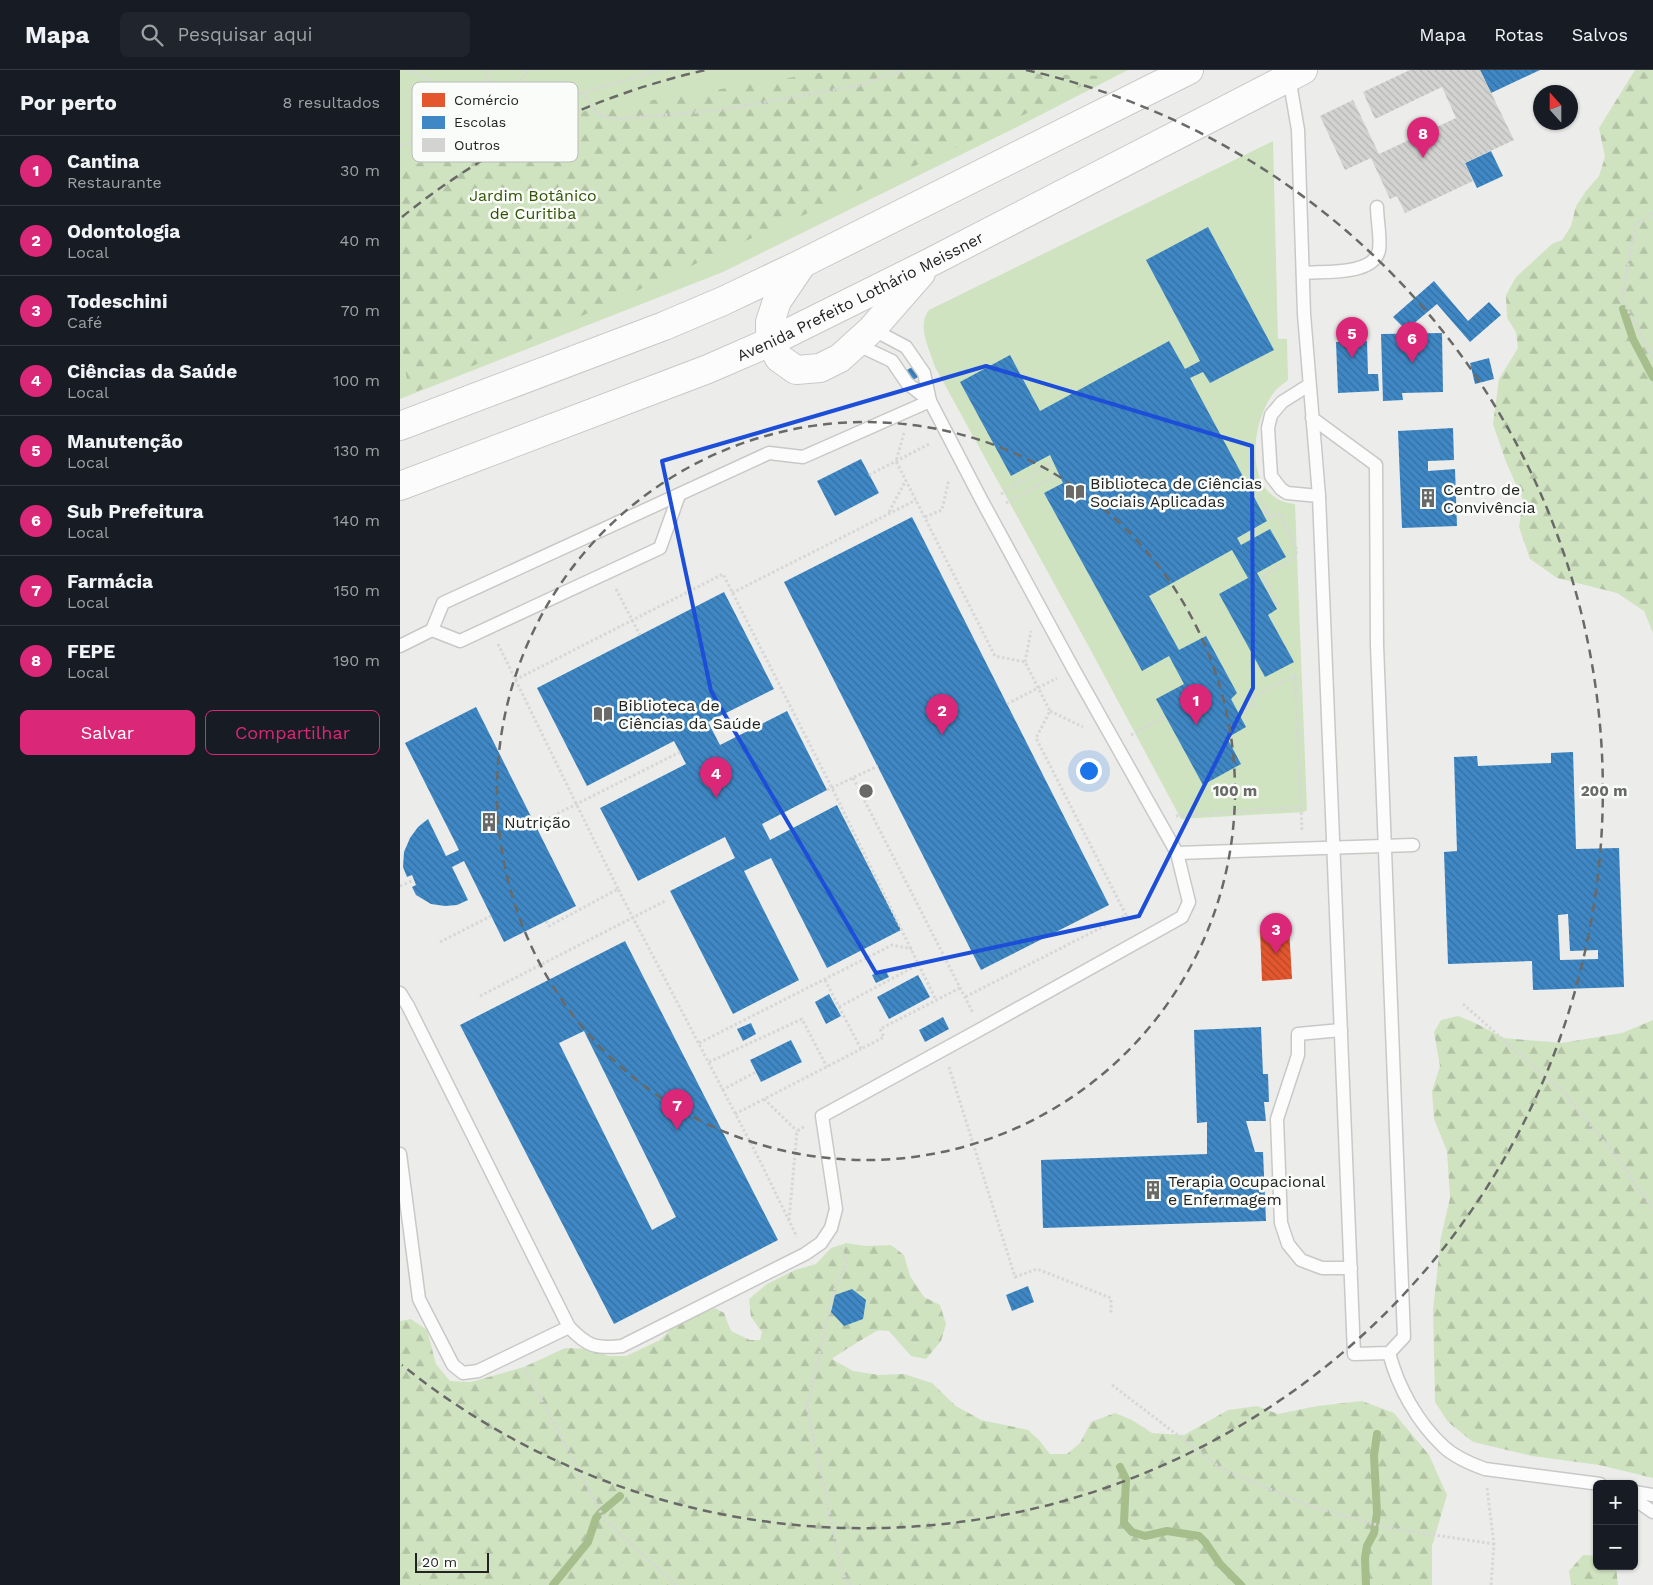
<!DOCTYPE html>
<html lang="pt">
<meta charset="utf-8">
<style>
:root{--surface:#171b24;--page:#20242c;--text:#f1f3f6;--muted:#9ea1a6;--line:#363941;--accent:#db2777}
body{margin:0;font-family:"Work Sans",sans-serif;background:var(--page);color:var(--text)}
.controls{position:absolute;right:15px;bottom:15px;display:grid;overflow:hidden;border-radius:8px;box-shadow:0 1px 4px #0004}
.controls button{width:45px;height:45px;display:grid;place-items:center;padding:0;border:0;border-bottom:1px solid var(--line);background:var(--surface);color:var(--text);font:25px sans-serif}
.compass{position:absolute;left:1133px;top:15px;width:45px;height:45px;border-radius:50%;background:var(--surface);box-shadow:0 1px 4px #0004;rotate:339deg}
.scale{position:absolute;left:15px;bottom:12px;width:74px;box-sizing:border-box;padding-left:5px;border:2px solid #222322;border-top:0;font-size:14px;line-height:18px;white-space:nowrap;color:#222322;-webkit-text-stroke:4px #f9fcf8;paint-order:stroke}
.you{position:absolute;left:688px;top:700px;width:18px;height:18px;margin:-12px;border:4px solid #fff;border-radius:50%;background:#1a73e8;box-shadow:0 0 0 8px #1a73e833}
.badge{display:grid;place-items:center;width:32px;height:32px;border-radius:50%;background:var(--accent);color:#fff;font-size:16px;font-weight:700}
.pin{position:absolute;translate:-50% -41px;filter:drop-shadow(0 1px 2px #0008)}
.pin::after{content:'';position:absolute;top:26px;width:18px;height:15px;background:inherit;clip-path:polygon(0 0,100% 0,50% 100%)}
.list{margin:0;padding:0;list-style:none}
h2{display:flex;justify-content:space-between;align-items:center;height:65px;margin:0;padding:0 20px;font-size:21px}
h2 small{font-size:16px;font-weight:400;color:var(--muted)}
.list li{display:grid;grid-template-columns:32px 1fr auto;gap:15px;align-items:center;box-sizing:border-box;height:70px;padding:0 20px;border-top:1px solid var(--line)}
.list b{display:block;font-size:19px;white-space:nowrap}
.list p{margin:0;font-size:16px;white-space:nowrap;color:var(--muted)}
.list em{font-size:16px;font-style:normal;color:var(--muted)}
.actions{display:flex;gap:10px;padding:15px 20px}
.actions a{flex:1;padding:11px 0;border:1px solid var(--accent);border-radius:8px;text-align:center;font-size:18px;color:var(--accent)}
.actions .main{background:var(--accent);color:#fff}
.icon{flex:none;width:28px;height:28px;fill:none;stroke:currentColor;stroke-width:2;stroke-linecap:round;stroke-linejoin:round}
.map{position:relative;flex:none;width:1253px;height:1515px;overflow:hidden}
header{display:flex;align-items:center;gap:30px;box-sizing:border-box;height:70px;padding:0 25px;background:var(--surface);border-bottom:1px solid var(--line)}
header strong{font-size:24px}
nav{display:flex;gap:28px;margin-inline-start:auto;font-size:18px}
.search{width:350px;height:45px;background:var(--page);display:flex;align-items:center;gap:12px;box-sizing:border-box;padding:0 18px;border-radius:8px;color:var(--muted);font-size:19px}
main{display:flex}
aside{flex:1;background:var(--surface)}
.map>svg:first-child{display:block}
.green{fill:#d0e3c0}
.forest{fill:url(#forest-firs)}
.shops{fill:url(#shops-back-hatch)}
.schools{fill:url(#schools-back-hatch);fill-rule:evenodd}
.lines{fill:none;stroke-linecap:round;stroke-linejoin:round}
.stream{stroke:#a5be8c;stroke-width:8}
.building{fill:url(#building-back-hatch)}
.lane-casing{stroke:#c8c9c7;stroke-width:15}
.primary-casing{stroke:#c8c9c7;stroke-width:30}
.path{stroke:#d6d7d6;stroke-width:3;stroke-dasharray:2.5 2.5;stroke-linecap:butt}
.lane{stroke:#fcfcfc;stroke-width:12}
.primary{stroke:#fcfcfc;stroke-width:28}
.marked{fill:none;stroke:#1d4ed8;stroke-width:4;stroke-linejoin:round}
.ring{fill:none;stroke:#696a68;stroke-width:2.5;stroke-dasharray:9 6}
.labels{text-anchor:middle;stroke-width:5;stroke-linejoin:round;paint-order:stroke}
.park-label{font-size:16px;fill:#325303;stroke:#f9fcf8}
.street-label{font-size:16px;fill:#222322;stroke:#f9fcf8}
.poi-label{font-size:16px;fill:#222322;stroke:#f9fcf8;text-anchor:start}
.key{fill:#f9fcf8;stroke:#b8bbb8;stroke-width:1}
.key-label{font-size:14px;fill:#222322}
.centre{fill:#696a68;stroke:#f9fcf8;stroke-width:2.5}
.ring-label{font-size:15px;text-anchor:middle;font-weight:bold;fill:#696a68;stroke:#f9fcf8;stroke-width:5;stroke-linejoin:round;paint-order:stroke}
</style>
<header>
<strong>Mapa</strong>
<div class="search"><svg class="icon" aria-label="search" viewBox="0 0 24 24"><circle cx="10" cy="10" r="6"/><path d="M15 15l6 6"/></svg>Pesquisar aqui</div>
<nav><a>Mapa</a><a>Rotas</a><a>Salvos</a></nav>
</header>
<main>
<aside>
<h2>Por perto<small>8 resultados</small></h2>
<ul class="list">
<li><span class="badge">1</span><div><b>Cantina</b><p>Restaurante</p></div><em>30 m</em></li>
<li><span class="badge">2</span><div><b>Odontologia</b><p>Local</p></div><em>40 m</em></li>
<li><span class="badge">3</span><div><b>Todeschini</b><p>Café</p></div><em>70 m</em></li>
<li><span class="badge">4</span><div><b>Ciências da Saúde</b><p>Local</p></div><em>100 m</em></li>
<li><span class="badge">5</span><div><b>Manutenção</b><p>Local</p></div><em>130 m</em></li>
<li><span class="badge">6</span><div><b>Sub Prefeitura</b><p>Local</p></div><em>140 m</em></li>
<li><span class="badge">7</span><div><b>Farmácia</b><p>Local</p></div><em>150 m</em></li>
<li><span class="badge">8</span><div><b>FEPE</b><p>Local</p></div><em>190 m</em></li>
</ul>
<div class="actions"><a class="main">Salvar</a><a>Compartilhar</a></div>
</aside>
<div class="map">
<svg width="1253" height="1515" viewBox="0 0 1253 1515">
<defs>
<pattern id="forest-firs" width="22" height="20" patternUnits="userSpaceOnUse" patternTransform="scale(1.25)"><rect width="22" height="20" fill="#d0e3c0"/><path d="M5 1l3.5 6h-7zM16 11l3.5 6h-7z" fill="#b2c2a5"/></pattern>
<pattern id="shops-back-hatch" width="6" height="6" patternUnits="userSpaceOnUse" patternTransform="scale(1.25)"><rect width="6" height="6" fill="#e4572e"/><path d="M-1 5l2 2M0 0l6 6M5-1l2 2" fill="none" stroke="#b84827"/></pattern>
<pattern id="schools-back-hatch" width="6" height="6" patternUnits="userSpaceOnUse" patternTransform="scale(1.25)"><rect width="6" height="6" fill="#3f88c5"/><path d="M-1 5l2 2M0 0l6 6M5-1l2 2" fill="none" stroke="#346fa0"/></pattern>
<pattern id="building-back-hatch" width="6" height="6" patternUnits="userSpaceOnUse" patternTransform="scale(1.25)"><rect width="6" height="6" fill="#d3d4d2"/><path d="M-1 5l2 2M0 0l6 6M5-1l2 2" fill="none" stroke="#b5b6b4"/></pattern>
</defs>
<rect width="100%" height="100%" fill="#ecedeb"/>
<g class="green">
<path d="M0 0H728L619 56 323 202 0 329Z"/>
<path d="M873 71 878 269H887L888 310C885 313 879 316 876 320 850 350 841 429 895 434L907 740 904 742 781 749 689 577 535 297C530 280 516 256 529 240Z"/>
</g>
<g class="forest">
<path d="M437 0H535L702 6 564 74 363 163 9 325 0 261V99L167 44Z"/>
<path d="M1235 0H1253V563L1244 541 1217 523 1157 508 1130 489 1119 457 1123 430 1106 392 1093 354 1099 309 1118 278 1116 262 1107 248 1106 225 1116 207 1152 174 1162 170 1171 156 1176 136 1186 121 1199 106 1205 87 1199 58Z"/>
<path d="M1058 946 1075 953 1104 968 1162 973 1222 963 1253 950V1408L1199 1395 1132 1386 1073 1372 1048 1352 1035 1332 1033 1240 1041 1167 1050 1128 1047 1081 1034 1049 1032 1021 1040 996 1034 962 1041 950Z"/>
<path d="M446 1173 466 1176 491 1175 504 1185 510 1206 524 1227 540 1235 546 1254 541 1271 526 1289 511 1286 489 1261C485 1261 480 1260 477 1261 474 1262 435 1286 432 1289L453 1301 479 1305 504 1304 532 1313 556 1336 581 1350 628 1360 639 1370 650 1384H667L680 1373 691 1352 715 1343 732 1350 752 1363 784 1365 828 1340 857 1336 878 1344 917 1336 962 1331 994 1343 1029 1385 1047 1425 1032 1476V1515H0V1251L11 1249 27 1260 36 1294 50 1311 71 1312 124 1297 165 1278 192 1279 208 1286H226L260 1270 272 1258 294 1245 315 1238 324 1243 331 1261 350 1270H360L362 1262 351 1247 349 1229 367 1214 395 1200 416 1194 431 1178Z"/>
<path d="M1183 1485 1197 1486V1496L1216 1497 1218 1515H1171L1169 1501Z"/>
</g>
<path class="shops" d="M889 857 892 909 862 911 860 859Z"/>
<g class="schools">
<path d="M1080 0H1140L1091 23Z"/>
<path d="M1091 81 1103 106 1077 118 1065 93Z"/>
<path d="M808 157 874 280 810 313 803 302 790 308 867 451 837 468 841 475 870 459 886 487 857 503 877 539 868 545 894 592 865 607 819 524 848 508 832 480 749 526 779 580 806 566 837 623 831 629 846 657 827 668 841 694 803 715 756 629 784 614 769 586 742 601 644 423 663 413 650 385 611 406 560 312 610 285 640 341 769 271 785 299 800 291 746 190Z"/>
<path d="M1034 211 1068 251 1089 232 1101 245 1070 272 1037 234 1006 260 993 247Z"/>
<path d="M1042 263 1043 322 1002 323 1003 330 983 331 981 264Z"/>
<path d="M967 271 968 304H978L979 321 938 323 936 272Z"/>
<path d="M1089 288 1094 309 1075 314 1070 293Z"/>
<path d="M514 296 520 306 511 311 505 301Z"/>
<path d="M1053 358 1054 390 1028 391V401L1055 399 1057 456 1002 458 998 361Z"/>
<path d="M461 389 479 423 435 446 417 411Z"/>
<path d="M512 447 709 835 581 900 384 512Z"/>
<path d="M324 522 374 619 308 652 320 675 387 641 427 720 362 754 370 770 437 735 501 860 427 898 371 788 344 801 399 910 333 944 270 821 335 788 325 767 238 811 200 738 286 694 274 671 187 716 137 618Z"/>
<path d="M76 637 176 836 104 872 64 791 52 797 68 830 57 835 45 836 31 834 16 825 12 817 16 815 12 805 7 807 3 797 4 782 10 768 18 757 28 749 46 786 59 780 5 673Z"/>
<path d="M1173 682 1176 779 1219 778 1224 917 1133 920 1132 891 1048 894 1044 782 1057 781 1054 687 1077 686 1078 696 1151 693V683ZM1168 844 1170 881 1198 880V889L1160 890 1158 845Z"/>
<path d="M225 871 378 1170 214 1254 60 955ZM184 961 276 1147 252 1160 159 973Z"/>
<path d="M485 899 489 907 476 913 472 905Z"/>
<path d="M518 905 530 927 489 949 477 927Z"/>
<path d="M429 924 441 946 426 954 415 932Z"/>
<path d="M543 947 549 959 525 972 519 960Z"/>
<path d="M351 953 356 964 343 971 337 959Z"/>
<path d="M861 957 863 1004H868L869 1032H864L866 1051H846L855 1082H863L866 1151 643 1158 641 1090 807 1084V1052L797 1053 794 960Z"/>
<path d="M391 970 402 992 361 1012 350 990Z"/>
<path d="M628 1216 634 1232 612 1241 606 1225Z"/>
<path d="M452 1219 466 1230 463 1249 444 1256 431 1242 435 1225Z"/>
</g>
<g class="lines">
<g class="stream">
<path d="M1223 239 1233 269 1253 307"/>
<path d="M720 1397 726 1409 724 1453 732 1462 745 1466 767 1461 799 1466 805 1472 820 1494 841 1515"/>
<path d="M153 1515 188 1472 196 1448 201 1442 220 1426"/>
<path d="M966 1515 965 1488 967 1476 974 1463 977 1443 974 1386 977 1364"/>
</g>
</g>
<path class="building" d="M1010 0H1080L1114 70 1065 93 1073 111 1005 143 997 126 990 129 971 88 945 100 920 46 953 30 979 84 1056 48 1042 17 975 49 963 22Z"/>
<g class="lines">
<g class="lane-casing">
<g id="lane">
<path d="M889 7 898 60 904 244 919 426 954 1284 989 1283 1004 1267 977 575 976 395 912 348"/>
<path d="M903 203C923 201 974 206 979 180 981 168 977 150 977 137"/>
<path d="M456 274 492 291 507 313 530 331"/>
<path d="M909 315 882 332 871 345 868 358 871 406 881 419 887 423 919 426"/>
<path d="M32 560 60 571 260 478 279 425"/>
<path d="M0 576 32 560 43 533 369 383 403 387 530 331"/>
<path d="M777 783 1013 775"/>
<path d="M0 923 8 936 169 1257C187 1276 195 1279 222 1276L405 1184 421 1173 431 1158 436 1139 422 1046 581 959 782 847 789 832 777 783 674 600 581 429 530 331 524 303 506 277 472 259"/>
<path d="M941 960 898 964V985L877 1049 881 1153 888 1174 901 1190 922 1198H951"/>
<path d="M0 1084 19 1229 53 1295 63 1303 78 1301 169 1257"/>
<path d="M989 1283C998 1317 1017 1352 1044 1377 1055 1387 1071 1394 1085 1399L1200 1414"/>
<path d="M1234 1422 1253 1425"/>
<path d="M1234 1429 1253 1442"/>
</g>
</g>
<g class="primary-casing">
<g id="primary">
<path d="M402 194 377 231 370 252V272L379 288 396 300 420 298 440 288 472 259 521 203"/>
<path d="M0 356 264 256 323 231 403 193 789 0"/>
<path id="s1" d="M0 416 308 299 370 272 529 193 903 0"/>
</g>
</g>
<g class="path">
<path d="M10 0 99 46"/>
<path d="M86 0 99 45"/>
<path d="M182 22 199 45 217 49 320 40 462 15 502 0"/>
<path d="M100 45 128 0"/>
<path d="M0 76 260 0"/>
<path d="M1253 143 1235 156 1222 229 1253 288"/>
<path d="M504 363 496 391 595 586 625 592 650 641 636 668 726 845 565 927"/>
<path d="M469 405 531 373"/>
<path d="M856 420 867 441"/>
<path d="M601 424 653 392"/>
<path d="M606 433 659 404"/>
<path d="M489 442 506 410"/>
<path d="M863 443 867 441 870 448 882 443"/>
<path d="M525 447 542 440 549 409"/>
<path d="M216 519 240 565"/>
<path d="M332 523 516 430"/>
<path d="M878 535 862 506 895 488 897 480 880 444"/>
<path d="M98 574 218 819"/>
<path d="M625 592 631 561"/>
<path d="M115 610 323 504 432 718 536 930"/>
<path d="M607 634 657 608"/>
<path d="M650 641 683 657"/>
<path d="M840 641 854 635 851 628 895 605 902 761"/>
<path d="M731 665 766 646"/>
<path d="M453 708 573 943"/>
<path d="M427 720 478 696"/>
<path d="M776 746 901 737"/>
<path d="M135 755 280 682"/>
<path d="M0 816 14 810"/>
<path d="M146 851 149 856 218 819 360 1091 397 1167"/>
<path d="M40 872 91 846"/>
<path d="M425 910 461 979 484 967 480 959 560 918"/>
<path d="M80 926 267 830"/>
<path d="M1063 934 1166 1025 1215 1085 1253 1139"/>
<path d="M439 937 519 894"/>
<path d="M299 973 492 875 512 879"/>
<path d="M309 992 402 949 427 997"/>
<path d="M549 997 615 1207 637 1199 711 1228V1244"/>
<path d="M322 1020 356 1002"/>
<path d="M364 1029 397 1061"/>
<path d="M335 1044 461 979"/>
<path d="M389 1150 397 1061 405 1056"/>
<path d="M440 1177 447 1192 434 1221 407 1337 442 1503 451 1515"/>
<path d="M125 1299 205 1450 276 1515"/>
<path d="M712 1315 822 1399 910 1436 988 1458 1094 1474"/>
<path d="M1087 1418 1094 1474 1091 1515"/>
</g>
<use href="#lane" class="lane"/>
<use href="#primary" class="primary"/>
</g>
<path class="marked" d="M586 296 852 376 853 618 739 846 476 903 311 621 262 391Z"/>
<g class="ring">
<circle cx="466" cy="721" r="369"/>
<path d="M2 147A738 738 0 0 1 306 0M626 0A738 738 0 1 1 2 1295"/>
</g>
<defs>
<g id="library-bare" transform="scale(1.5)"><path d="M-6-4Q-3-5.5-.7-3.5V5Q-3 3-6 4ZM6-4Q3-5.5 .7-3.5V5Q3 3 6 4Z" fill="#696a68" stroke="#f9fcf8" stroke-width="2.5" paint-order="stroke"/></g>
<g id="building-bare" transform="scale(1.5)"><path d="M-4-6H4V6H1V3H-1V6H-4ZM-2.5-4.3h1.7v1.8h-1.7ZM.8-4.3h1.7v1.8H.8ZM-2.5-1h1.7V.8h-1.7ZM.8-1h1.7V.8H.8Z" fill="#696a68" stroke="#f9fcf8" stroke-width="2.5" paint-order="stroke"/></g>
</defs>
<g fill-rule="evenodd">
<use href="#library-bare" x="675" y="422"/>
<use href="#building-bare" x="1028" y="428"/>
<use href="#library-bare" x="203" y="644"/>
<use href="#building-bare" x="89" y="752"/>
<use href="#building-bare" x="753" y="1120"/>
</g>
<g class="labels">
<g class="park-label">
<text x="133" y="131">Jardim Botânico<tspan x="133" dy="18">de Curitiba</tspan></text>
</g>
<g class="street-label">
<text dy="6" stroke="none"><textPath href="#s1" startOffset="498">Avenida Prefeito Lothário Meissner</textPath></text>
</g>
<g class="poi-label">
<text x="690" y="419">Biblioteca de Ciências<tspan x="690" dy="18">Sociais Aplicadas</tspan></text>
<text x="1043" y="425">Centro de<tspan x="1043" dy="18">Convivência</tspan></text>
<text x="218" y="641">Biblioteca de<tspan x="218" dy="18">Ciências da Saúde</tspan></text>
<text x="104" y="758">Nutrição</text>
<text x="768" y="1117">Terapia Ocupacional<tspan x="768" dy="18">e Enfermagem</tspan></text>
</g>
</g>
<rect x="12" y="12" width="166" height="80" rx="8" class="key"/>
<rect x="22" y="23" width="23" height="14" fill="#e4572e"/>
<rect x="22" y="46" width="23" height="13" fill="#3f88c5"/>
<rect x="22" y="68" width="23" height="14" fill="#d3d4d2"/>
<g class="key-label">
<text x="54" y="35">Comércio</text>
<text x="54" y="57">Escolas</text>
<text x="54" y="80">Outros</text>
</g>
<circle cx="466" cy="721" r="8" class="centre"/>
<g class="ring-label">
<text x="835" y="726">100 m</text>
<text x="1204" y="726">200 m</text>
</g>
</svg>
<div class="controls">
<button>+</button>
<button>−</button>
</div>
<svg class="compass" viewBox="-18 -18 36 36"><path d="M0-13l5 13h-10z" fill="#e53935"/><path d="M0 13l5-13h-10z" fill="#9ea1a6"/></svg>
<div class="scale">20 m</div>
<div class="you"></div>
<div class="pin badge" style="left:796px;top:655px">1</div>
<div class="pin badge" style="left:542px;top:665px">2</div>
<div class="pin badge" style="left:876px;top:884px">3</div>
<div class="pin badge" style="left:316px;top:728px">4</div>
<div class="pin badge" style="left:952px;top:288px">5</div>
<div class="pin badge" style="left:1012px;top:293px">6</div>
<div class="pin badge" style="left:277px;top:1060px">7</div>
<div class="pin badge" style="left:1023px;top:88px">8</div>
</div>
</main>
